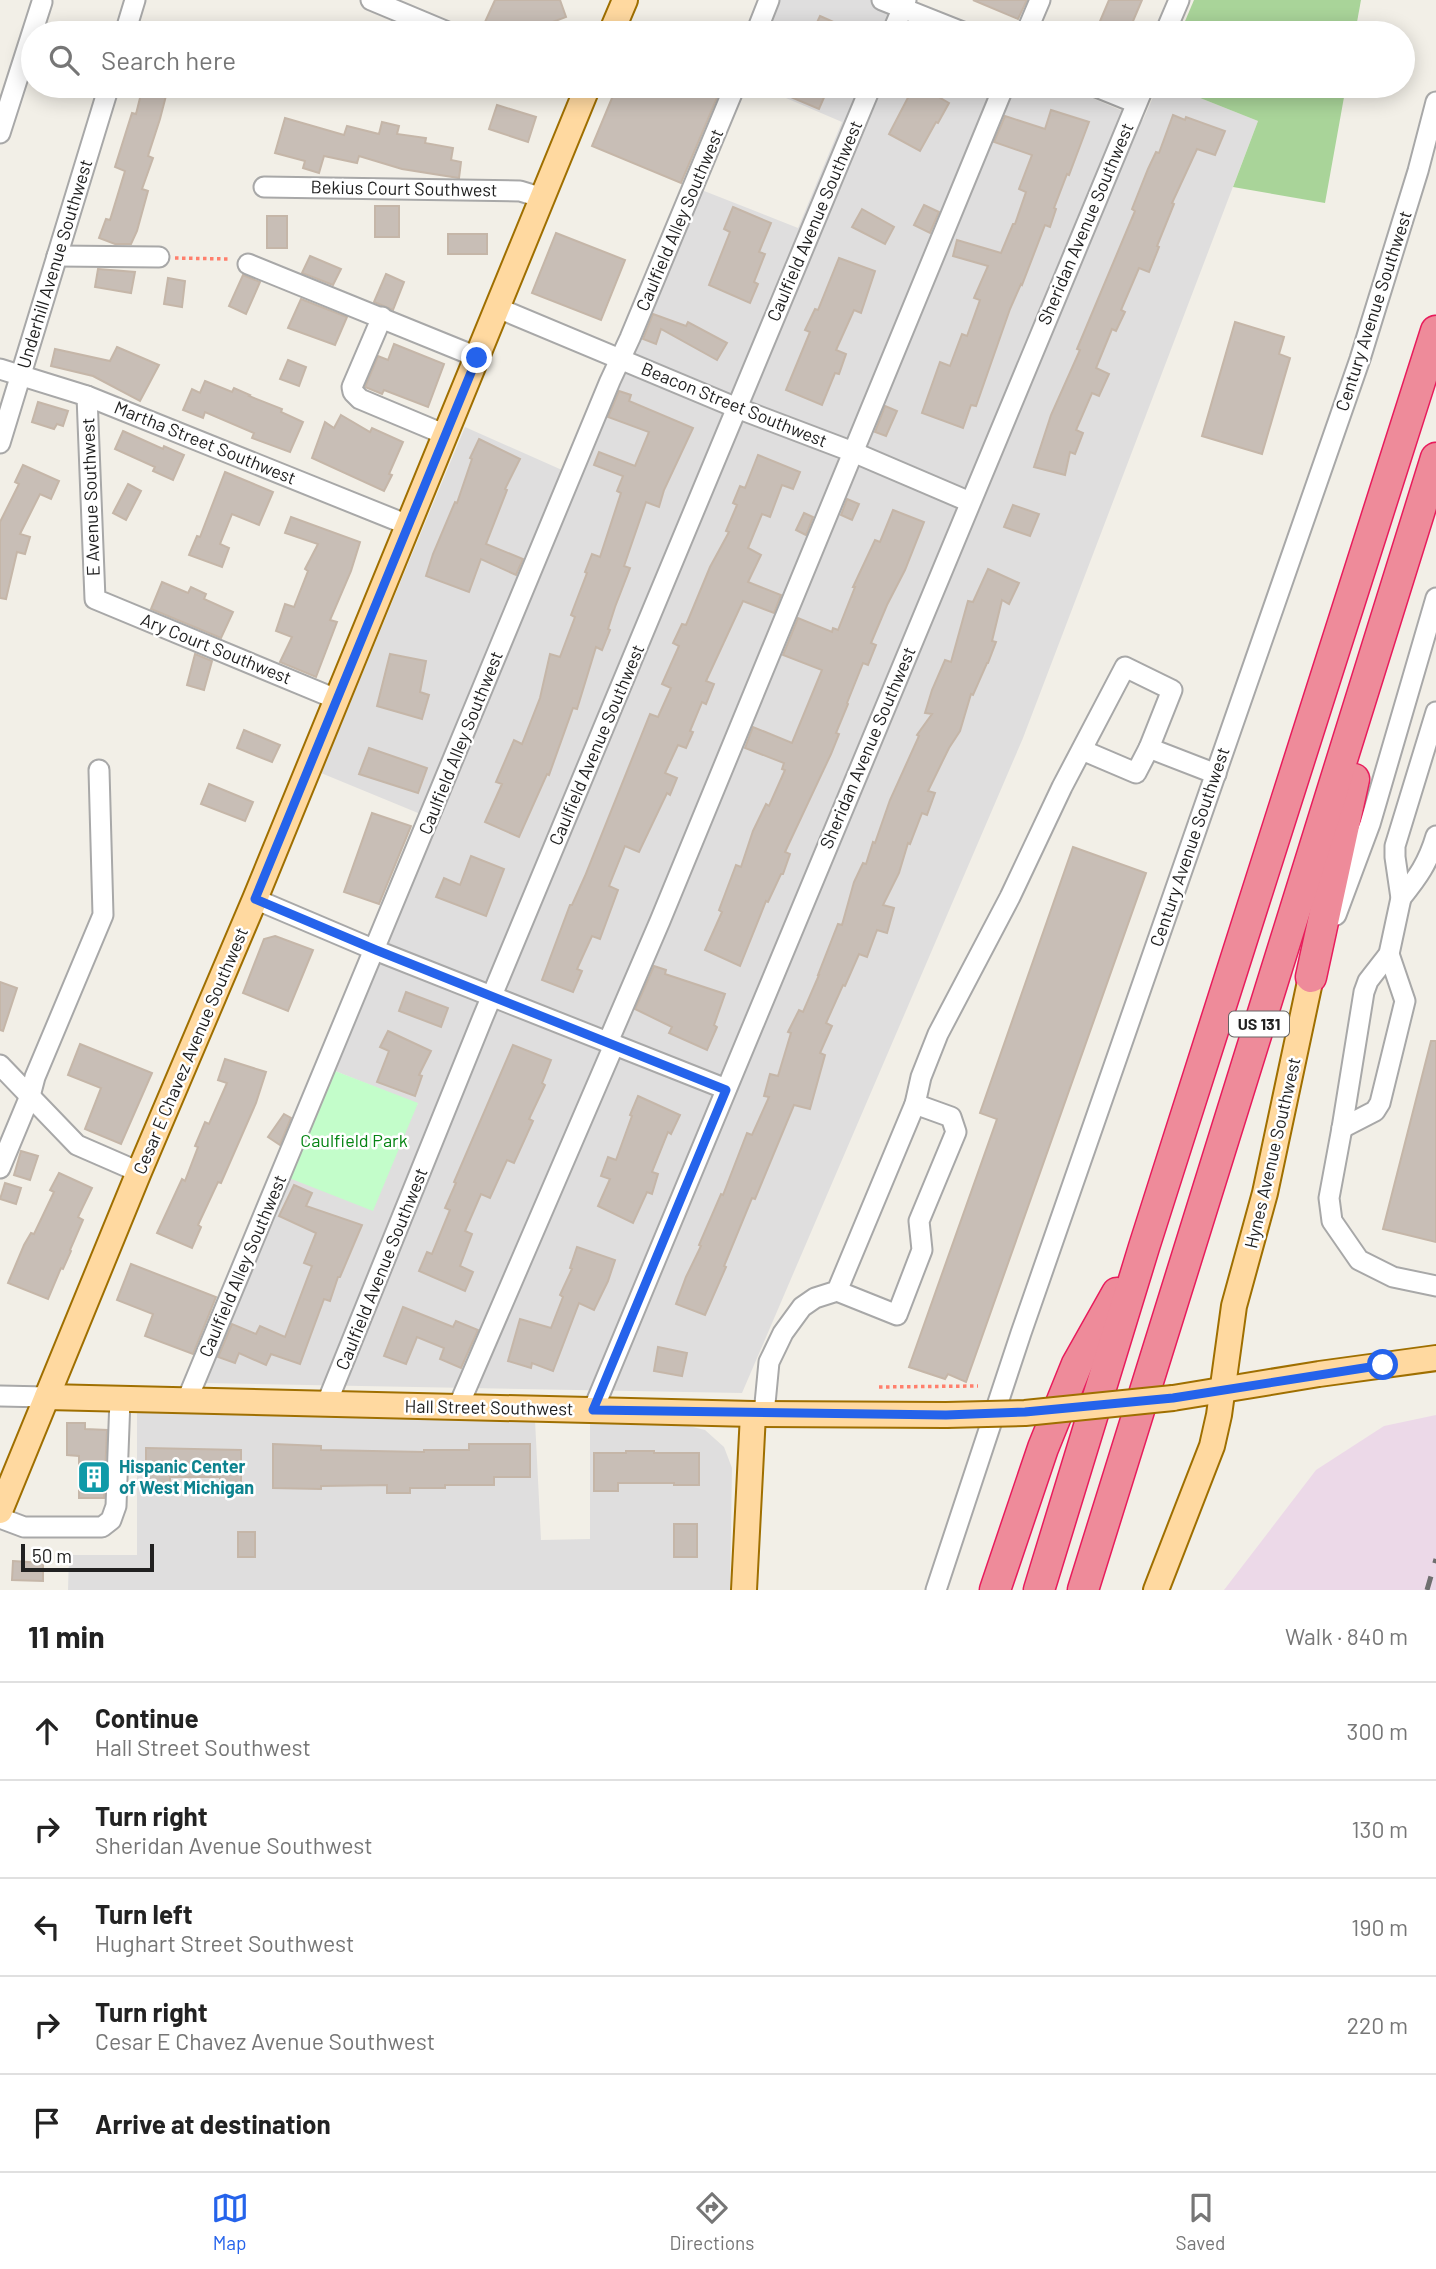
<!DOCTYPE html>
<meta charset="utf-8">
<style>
:root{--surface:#fff;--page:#f2f2f2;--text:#222;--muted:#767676;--line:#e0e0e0;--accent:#2563eb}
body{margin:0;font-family:Barlow,sans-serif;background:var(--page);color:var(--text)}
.scale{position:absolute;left:21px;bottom:18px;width:133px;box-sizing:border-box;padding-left:7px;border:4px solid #212121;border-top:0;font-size:19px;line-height:24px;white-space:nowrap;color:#212121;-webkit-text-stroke:5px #fff;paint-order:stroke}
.stop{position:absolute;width:21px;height:21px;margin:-16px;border:5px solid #2563eb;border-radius:50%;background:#fff}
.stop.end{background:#2563eb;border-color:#fff;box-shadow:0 2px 7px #0008}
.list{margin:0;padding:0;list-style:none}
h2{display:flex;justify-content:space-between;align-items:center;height:91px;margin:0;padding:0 28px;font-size:30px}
h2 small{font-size:23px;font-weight:400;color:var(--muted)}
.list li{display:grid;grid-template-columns:46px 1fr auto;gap:21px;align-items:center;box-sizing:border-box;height:98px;padding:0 28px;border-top:2px solid var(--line)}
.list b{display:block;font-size:26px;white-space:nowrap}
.list p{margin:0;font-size:23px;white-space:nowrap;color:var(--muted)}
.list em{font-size:23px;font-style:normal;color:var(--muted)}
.icon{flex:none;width:38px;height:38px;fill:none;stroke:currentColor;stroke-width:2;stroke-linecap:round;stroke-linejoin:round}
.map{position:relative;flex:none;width:1436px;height:1590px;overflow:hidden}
.search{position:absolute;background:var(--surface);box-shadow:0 4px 18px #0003;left:21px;right:21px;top:21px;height:77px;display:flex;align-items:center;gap:18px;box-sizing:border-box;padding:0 24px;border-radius:38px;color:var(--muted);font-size:26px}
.sheet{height:581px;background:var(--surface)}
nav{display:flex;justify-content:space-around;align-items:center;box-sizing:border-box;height:98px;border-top:2px solid var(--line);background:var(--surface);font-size:19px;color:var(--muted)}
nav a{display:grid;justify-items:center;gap:4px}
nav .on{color:var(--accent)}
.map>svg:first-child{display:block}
.residential{fill:#dfdede}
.industrial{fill:#ecd9e8}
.forest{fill:#a9d499}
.park{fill:#c3fdca}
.building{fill:#c8beb6;stroke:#c5b6a8;stroke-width:2}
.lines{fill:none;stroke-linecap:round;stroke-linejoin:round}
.minor-casing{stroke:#a8a8a8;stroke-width:23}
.major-casing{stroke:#9f6f00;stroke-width:28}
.highway-casing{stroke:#e81c5c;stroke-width:33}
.path{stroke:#ff7f6c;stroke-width:3.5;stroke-dasharray:3.5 3.5;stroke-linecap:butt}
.minor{stroke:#fff;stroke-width:19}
.major{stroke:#ffd9a0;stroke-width:24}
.highway{stroke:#ee8b9a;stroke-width:30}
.rail{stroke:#6f6f6f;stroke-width:5;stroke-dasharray:14 14;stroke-linecap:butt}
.major-bridge-casing{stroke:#9f6f00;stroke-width:28;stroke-linecap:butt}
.major-bridge{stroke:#ffd9a0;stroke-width:24}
.route{stroke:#2563eb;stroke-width:9}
.labels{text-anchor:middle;stroke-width:5;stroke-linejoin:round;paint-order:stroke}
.shield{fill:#fff;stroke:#646464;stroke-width:2}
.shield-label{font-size:16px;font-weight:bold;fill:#212121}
.street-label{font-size:18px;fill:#212121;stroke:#fff}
.park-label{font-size:18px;fill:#058513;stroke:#fff}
.culture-label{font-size:18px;font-weight:bold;fill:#0d838f;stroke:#fff;text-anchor:start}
</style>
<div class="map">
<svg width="1436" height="1590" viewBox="0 0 1436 1590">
<rect width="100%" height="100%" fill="#f2efe7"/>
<g class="residential">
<path d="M769 0H872L947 33H756Z"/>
<path d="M758 86H1065L1143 120 1158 86H1170L1258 121 1023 738 742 1393 205 1383 289 1178 418 1104 335 1071 435 820 321 773 465 427 571 474 694 187 798 228 842 122Z"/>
<path d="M137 1409 535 1420 541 1540 590 1539V1424H681L705 1430 724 1447 732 1468 730 1590H68L69 1555H137Z"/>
</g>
<path class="industrial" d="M1436 1415V1590H1224L1316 1470 1384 1426Z"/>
<g class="forest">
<path d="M1194 0H1361L1355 33H1180Z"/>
<path d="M1170 86H1346L1325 203 1233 187 1258 121Z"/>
</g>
<path class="park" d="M335 1071 418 1103 373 1211 289 1178Z"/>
<g class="building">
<path d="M495 0H560L566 17 524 33H480Z"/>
<path d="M973 0H1027L1018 19Z"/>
<path d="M1109 0H1142L1128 33H1095Z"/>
<path d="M820 16 858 33H812Z"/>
<path d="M143 86 168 88 160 119 148 156 153 158 142 189 148 191 137 231 131 244H115L99 238 106 219 110 220 125 171 115 167 132 113 136 114Z"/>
<path d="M617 86H722L681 183 592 146Z"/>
<path d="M765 86H829L819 109Z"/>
<path d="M914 86H941L937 96 949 103 938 123 936 122 920 151 889 134Z"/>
<path d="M497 105 536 117 528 142 489 129Z"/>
<path d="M1051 110 1089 122 1069 175 1067 174 1054 208 1056 209 1050 227 1045 225 1022 285 1021 284 1010 309 976 406 971 405 963 428 922 413 940 362 950 366 962 334 967 336 980 300 974 298 988 266 953 256 957 240 1001 253 1013 224H1015L1026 192 1019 189 1032 155 994 142 1005 116 1045 129Z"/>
<path d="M1173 115 1185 120 1186 117 1225 131 1215 155 1197 149 1172 203 1174 204 1157 246 1159 247 1149 272 1139 268 1121 310 1125 312 1116 331 1112 329 1096 368 1109 374 1099 396 1092 393 1076 430 1083 433 1075 454 1070 452 1065 475 1034 467 1051 415 1080 350 1077 349 1135 211 1132 209 1148 169 1156 152 1159 153Z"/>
<path d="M285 118 344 135 347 126 379 134 382 122 399 126 397 134 426 138 425 143 453 148 451 160 461 162 459 178 402 169 359 156 357 163 324 156 319 173 303 168 305 161 275 153Z"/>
<path d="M924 205 939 212 930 233 914 225Z"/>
<rect x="375" y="206" width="24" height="31"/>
<path d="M733 207 771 223 759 252 765 254 754 282 758 284 750 303 709 285 730 232 724 229Z"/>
<path d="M862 209 894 227 885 244 852 227Z"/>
<rect x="267" y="216" width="20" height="32"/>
<path d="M556 233 625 260 601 320 532 293Z"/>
<rect x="448" y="234" width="39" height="20"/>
<path d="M310 256 341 269 333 285 302 273Z"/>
<path d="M839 258 875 271 861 313 854 310 836 350 846 354 839 374 835 373 822 405 786 390 810 332 805 330 815 309 818 310Z"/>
<path d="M98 269 135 272 131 293 95 287Z"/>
<path d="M386 274 404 282 393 310 374 302Z"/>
<path d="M243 275 260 282 246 314 229 306Z"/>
<path d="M168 278 185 281 182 307 164 304Z"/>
<path d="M301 299 347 317 335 345 288 328Z"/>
<path d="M653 314 686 326 688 322 727 343 717 360 661 329 656 344 643 339Z"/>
<path d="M1235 322 1284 337 1279 354 1290 358 1262 454 1202 436Z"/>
<path d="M394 344 444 364 428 407 384 390 382 394 365 387 378 356 388 360Z"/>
<path d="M117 347 159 365 140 401 93 376 51 366 55 349 110 361Z"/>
<path d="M288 360 306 367 299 386 280 379Z"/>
<path d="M205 381 232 392 234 388 250 395 249 396 282 409 281 412 303 422 290 452 252 438 254 433 205 412 203 418 183 410 192 389 200 393Z"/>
<path d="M619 391 631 395 629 401 693 428 664 490 659 507 646 502 624 566 630 568 615 607 608 629 610 630 602 650 596 647 577 709 573 708 549 775 547 774 519 837 485 822 502 784 496 782 514 740 522 744 540 698 550 654 560 657 575 617 571 615 587 573 585 572 592 554 600 557 621 493 617 491 623 476 594 465 599 452 635 466 649 432 608 417Z"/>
<path d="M38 402 68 411 63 426 57 424 54 429 32 422Z"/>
<path d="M885 406 897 411 886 436 875 432Z"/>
<path d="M341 415 370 432 372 428 403 442 389 474 392 475 384 491 312 458 325 422 334 428Z"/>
<path d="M123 431 163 449 164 446 184 455 173 480 153 471 155 467 115 449Z"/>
<path d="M479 439 520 459 505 489 507 490 486 544 523 559 516 575 481 559 469 592 426 576 433 554 455 502 457 503 472 459 470 458Z"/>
<path d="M758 455 800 472 793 489 782 485 770 517 762 514 748 548 761 555 748 582 781 595 774 613 743 601 706 681 714 684 706 704 702 702 690 731 693 732 686 748 678 745 665 773 677 778 670 795 667 793 639 852 625 846 609 886 618 890 600 939 592 936 577 969 582 971 573 992 542 980 570 905H572L585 876 650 714 658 717 671 688 662 684 679 646 673 643 682 624 686 625 710 567 729 532 726 531 737 505 733 503 740 486 745 488Z"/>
<path d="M23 465 59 481 51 499 40 494 20 534 30 537 25 554 17 552 6 599 0 598V522L19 484 15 482Z"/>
<path d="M225 472 273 492 259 525 232 514 220 544 229 548 222 567 189 555 197 536 200 537Z"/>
<path d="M128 484 141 491 126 520 113 513Z"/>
<path d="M847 499 859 504 852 520 841 515Z"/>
<path d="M1013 505 1039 514 1030 536 1004 527Z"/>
<path d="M893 510 924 522 905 570 887 605 871 643 876 645 868 665 863 663 847 703 848 704 836 733 839 734 831 754 785 852 790 854 783 874H781L768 902 766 901 740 966 705 950 722 912 719 910 736 865 741 867 753 831 766 804 769 806 785 770 782 769 784 763 745 748 753 727 792 743 822 670 783 655 798 618 832 632 833 628 838 630 855 587H853L875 540 880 542Z"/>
<path d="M804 513 813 517 806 535 796 530Z"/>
<path d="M291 517 360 542 351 571 330 620 337 622 316 677 280 662 292 637 276 631 285 604 294 607 308 571 305 569 318 544 285 533Z"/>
<path d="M988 569 1019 583 1009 604 1002 600 992 641 996 642 988 663H987L973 695 971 694 960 731 949 748 928 791 935 793 927 815 922 813 910 844 908 843 899 873 883 905 894 908 887 933 877 930 867 957 859 954 845 986 843 985 826 1023 832 1026 820 1053 825 1055 810 1109 794 1105 755 1199 752 1198 724 1266 726 1267 705 1315 676 1304 686 1277 701 1246 699 1245 721 1194 723 1195 747 1133 752 1135 769 1097 764 1096 770 1074 778 1076 791 1033 788 1032 799 1010 803 1012 819 975H818L838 924 842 925 854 882 863 863 866 864 873 842 875 843 890 800 919 736 917 735 932 714 925 713 932 690 945 660 951 662 968 601 973 602Z"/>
<path d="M162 582 188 593 191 587 206 594 204 599 233 612 221 638 151 609Z"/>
<path d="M195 654 212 661 204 690 187 685Z"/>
<path d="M390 654 426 661 420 692 429 695 422 719 377 706Z"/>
<path d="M244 730 280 745 272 762 237 748Z"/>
<path d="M369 748 427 768 418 793 359 774Z"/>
<path d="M209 784 253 802 245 821 201 804Z"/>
<path d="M372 813 411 826 379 904 344 892Z"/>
<path d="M1073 847 1146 873 966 1382 948 1374 945 1379 909 1367 997 1119 980 1113Z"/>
<path d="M471 856 504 869 486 916 436 897 444 878 460 885Z"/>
<path d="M275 936 313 950 288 1011 243 993 264 939Z"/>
<path d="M654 966 666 970 665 974 725 994 714 1025 717 1027 707 1050 669 1033 672 1027 635 1009Z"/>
<path d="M0 982 17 988 3 1031 0 1030Z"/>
<path d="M406 992 448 1008 441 1027 399 1011Z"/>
<path d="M388 1031 431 1051 419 1075 422 1076 415 1096 377 1082 389 1051 380 1047Z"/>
<path d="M1431 1041H1436V1242L1383 1229Z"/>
<path d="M80 1044 152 1073 121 1144 85 1129 101 1088 68 1075Z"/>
<path d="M513 1045 551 1060 542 1083 545 1085 529 1119 533 1121 514 1163 507 1160 490 1198 481 1194 465 1231 472 1234 460 1266 473 1272 465 1291 419 1271 427 1252 432 1254 450 1210 445 1208 456 1183 454 1182Z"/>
<path d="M225 1059 266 1072 256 1103 221 1183 218 1182 198 1225 201 1227 192 1248 157 1233 182 1179 185 1181 198 1147 195 1146 205 1122 209 1124 227 1083 218 1080Z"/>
<path d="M638 1096 680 1115 671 1134 668 1132 652 1172 658 1174 652 1194 647 1192 633 1223 598 1206 610 1179 601 1176 608 1157 616 1160 632 1116 630 1115Z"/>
<path d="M284 1114 291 1118 280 1145 268 1137Z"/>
<path d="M21 1151 38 1156 30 1180 14 1175Z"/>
<path d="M59 1173 92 1188 78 1217 83 1220 70 1250 71 1251 63 1269 61 1268 48 1299 8 1283 24 1245 31 1233 34 1234 54 1192 50 1190Z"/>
<path d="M5 1183 21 1188 16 1204 0 1199Z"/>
<path d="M294 1185 312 1193 306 1206 362 1225 340 1277H338L330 1301 324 1299 300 1364 271 1354 266 1365 239 1353 235 1363 218 1357 232 1324 256 1334 260 1326 285 1337 312 1266 304 1263 316 1233 279 1216Z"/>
<path d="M577 1247 615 1260 608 1281 594 1310 579 1303 553 1371 532 1363 531 1368 508 1361 520 1319 551 1328 563 1297 560 1295 572 1269 570 1268Z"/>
<path d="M131 1264 216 1297 193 1354 145 1336 153 1314 117 1300Z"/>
<path d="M403 1307 453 1327 456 1321 478 1330 461 1368 440 1359 444 1348 417 1337 406 1364 384 1356Z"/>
<path d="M658 1347 687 1353 682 1376 654 1371Z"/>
<path d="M67 1423H85V1429L107 1430 104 1498H79V1456L67 1455Z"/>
<path d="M273 1444 321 1446V1450L424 1452V1450H469V1444H530V1477H494V1485H445V1488H410V1493H387V1485L321 1486V1489L273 1488Z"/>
<path d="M146 1448 241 1450V1486H220V1477H170V1488H146Z"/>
<path d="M626 1451H654V1453H699V1485H674V1483H618V1491H594V1453H626Z"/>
<rect x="674" y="1524" width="23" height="33"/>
<rect x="238" y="1532" width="17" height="25"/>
<path d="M13 1561 43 1563V1581L12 1580Z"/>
</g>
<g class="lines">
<g class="minor-casing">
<g id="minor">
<path d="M371 0 450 33"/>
<path d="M882 0 965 33"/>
<path d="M125 33 135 0"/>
<path d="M756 33 769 0"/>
<path d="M892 33 906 0"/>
<path d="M1026 33 1040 0"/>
<path d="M1165 33 1179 0"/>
<path d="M1094 86 1136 103"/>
<path d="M0 133 42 2"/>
<path d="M264 187 520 191 543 198"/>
<path d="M57 256 159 257"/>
<path d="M248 264 477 357"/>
<path d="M498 308 737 408 853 452 970 502"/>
<path d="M382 317 352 387 353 392 360 399 446 435"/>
<path d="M0 369 87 396 408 525"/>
<path d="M87 396 95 599 336 699"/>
<path d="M0 443 109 86"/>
<path d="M1436 712 1395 846V857L1401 898 1389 954 1368 981 1364 992 1342 1128 1329 1198 1332 1221 1359 1260 1393 1277 1436 1286"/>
<path d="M1082 750 1136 773 1149 748"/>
<path d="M1401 898C1418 877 1428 863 1436 836"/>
<path d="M255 899 375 950 726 1089"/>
<path d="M1336 915 1370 824 1436 598"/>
<path d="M608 1042 660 921 1004 86"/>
<path d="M0 1065 77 1145 139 1172"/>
<path d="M1342 1128 1375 1111 1380 1103 1405 1001 1389 954"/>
<path d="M0 1168 30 1096 35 1077 103 915 99 770"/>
<path d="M837 1291 897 1315 922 1250 919 1221 956 1132 951 1117 915 1104"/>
<path d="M0 1396 47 1397"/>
<path d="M187 1400 610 381 630 338 735 86"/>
<path d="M326 1405 483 1017 871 86"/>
<path d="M458 1407 614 1045"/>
<path d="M593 1410 1144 86"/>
<path d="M764 1414 769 1362 783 1333 802 1307 815 1298 837 1291 915 1104 921 1077 938 1034 1010 897 1062 787 1125 667 1172 690 1149 748 1216 774"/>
<path d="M0 1518 24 1527H102L111 1520 116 1506 120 1399"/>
<path d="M936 1590 1021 1333 1360 359 1418 171 1436 102"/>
</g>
</g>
<g class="major-casing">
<g id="major">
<path d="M611 33 625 0"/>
<path d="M47 1397 753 1414 946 1415"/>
<path d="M1173 1398 1319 1374 1436 1358"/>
<path d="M0 1511 139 1172 255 899 588 86"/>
<path d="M744 1590 753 1414"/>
<path d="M1156 1590 1212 1446 1219 1415 1234 1306 1265 1193 1311 977"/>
</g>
</g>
<g class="highway-casing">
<g id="highway">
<path d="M1311 977 1354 779"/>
<path d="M995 1590 1043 1448 1077 1364 1117 1293"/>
<path d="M1039 1590 1144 1247 1436 331"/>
<path d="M1083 1590 1436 458"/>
</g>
</g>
<g class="path">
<path d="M175 258 230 259"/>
<path d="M879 1387 978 1386"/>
</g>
<use href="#minor" class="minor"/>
<use href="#major" class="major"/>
<use href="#highway" class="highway"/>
<path class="rail" d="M1427 1590 1436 1559"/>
<g class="major-bridge-casing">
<path id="major-bridge" d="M946 1415 1025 1413 1173 1398"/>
</g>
<use href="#major-bridge" class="major-bridge"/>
</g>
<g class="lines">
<path class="route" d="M477 358 255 899 376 950 726 1090 593 1410 946 1415 1025 1412 1173 1398 1383 1365"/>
</g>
<defs>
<g id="building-square" transform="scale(1.75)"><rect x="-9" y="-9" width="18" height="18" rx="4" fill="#0f9aa8" stroke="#fff"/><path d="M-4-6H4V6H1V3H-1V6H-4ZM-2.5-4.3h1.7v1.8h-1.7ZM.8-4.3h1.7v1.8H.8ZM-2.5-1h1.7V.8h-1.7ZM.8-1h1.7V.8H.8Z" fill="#fff"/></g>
</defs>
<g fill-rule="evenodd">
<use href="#building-square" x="94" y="1477"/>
</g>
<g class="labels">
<rect class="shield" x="1229" y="1011.5" width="60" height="25" rx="5"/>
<g class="shield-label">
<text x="1259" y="1030">US 131</text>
</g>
<g class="street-label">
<text transform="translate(404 189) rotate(1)" y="6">Bekius Court Southwest</text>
<text transform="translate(680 220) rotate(-67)" y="6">Caulfield Alley Southwest</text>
<text transform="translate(815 221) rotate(-67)" y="6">Caulfield Avenue Southwest</text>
<text transform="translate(1086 224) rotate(-67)" y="6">Sheridan Avenue Southwest</text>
<text transform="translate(55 264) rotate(-73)" y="6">Underhill Avenue Southwest</text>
<text transform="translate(1374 311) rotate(-72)" y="6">Century Avenue Southwest</text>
<text transform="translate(734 405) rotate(22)" y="6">Beacon Street Southwest</text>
<text transform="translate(205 443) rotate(22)" y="6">Martha Street Southwest</text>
<text transform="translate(91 497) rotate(-92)" y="6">E Avenue Southwest</text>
<text transform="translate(216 649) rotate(22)" y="6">Ary Court Southwest</text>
<text transform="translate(461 743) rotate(-68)" y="6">Caulfield Alley Southwest</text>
<text transform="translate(597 745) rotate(-67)" y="6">Caulfield Avenue Southwest</text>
<text transform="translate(868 748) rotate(-67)" y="6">Sheridan Avenue Southwest</text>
<text transform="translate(1190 847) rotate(-71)" y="6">Century Avenue Southwest</text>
<text transform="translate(191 1051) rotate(-67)" y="6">Cesar E Chavez Avenue Southwest</text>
<text transform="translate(1273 1153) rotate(-77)" y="6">Hynes Avenue Southwest</text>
<text transform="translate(243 1266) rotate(-67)" y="6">Caulfield Alley Southwest</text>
<text transform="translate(382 1269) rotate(-68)" y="6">Caulfield Avenue Southwest</text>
<text transform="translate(489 1408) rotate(1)" y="6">Hall Street Southwest</text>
</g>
<g class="park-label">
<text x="354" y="1147">Caulfield Park</text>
</g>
<g class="culture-label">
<text x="119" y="1473">Hispanic Center<tspan x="119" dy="21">of West Michigan</tspan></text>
</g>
</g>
</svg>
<div class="scale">50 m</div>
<div class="stop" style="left:1383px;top:1365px"></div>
<div class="stop end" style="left:477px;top:358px"></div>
<div class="search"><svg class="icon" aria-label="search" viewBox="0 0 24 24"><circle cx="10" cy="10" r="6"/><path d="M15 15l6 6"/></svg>Search here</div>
</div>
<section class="sheet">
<h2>11 min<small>Walk · 840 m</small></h2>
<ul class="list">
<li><svg class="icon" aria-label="ahead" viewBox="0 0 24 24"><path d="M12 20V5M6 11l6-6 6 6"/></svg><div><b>Continue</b><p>Hall Street Southwest</p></div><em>300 m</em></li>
<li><svg class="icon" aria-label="right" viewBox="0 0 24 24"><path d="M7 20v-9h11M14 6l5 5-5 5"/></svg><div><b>Turn right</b><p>Sheridan Avenue Southwest</p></div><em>130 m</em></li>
<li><svg class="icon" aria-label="left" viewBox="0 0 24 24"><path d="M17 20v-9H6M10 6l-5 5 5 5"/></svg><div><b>Turn left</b><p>Hughart Street Southwest</p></div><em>190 m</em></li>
<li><svg class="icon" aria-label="right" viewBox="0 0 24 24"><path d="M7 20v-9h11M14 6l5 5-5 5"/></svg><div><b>Turn right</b><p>Cesar E Chavez Avenue Southwest</p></div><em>220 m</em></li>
<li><svg class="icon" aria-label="arrive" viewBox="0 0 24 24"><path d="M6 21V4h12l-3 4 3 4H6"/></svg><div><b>Arrive at destination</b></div></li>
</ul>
</section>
<nav>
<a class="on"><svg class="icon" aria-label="map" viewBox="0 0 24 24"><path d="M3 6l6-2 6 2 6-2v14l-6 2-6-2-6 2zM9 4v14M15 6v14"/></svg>Map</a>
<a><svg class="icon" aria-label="directions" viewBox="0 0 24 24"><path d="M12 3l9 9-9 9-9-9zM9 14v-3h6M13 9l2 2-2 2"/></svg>Directions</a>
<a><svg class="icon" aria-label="saved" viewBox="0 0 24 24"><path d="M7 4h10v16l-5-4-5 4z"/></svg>Saved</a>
</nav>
